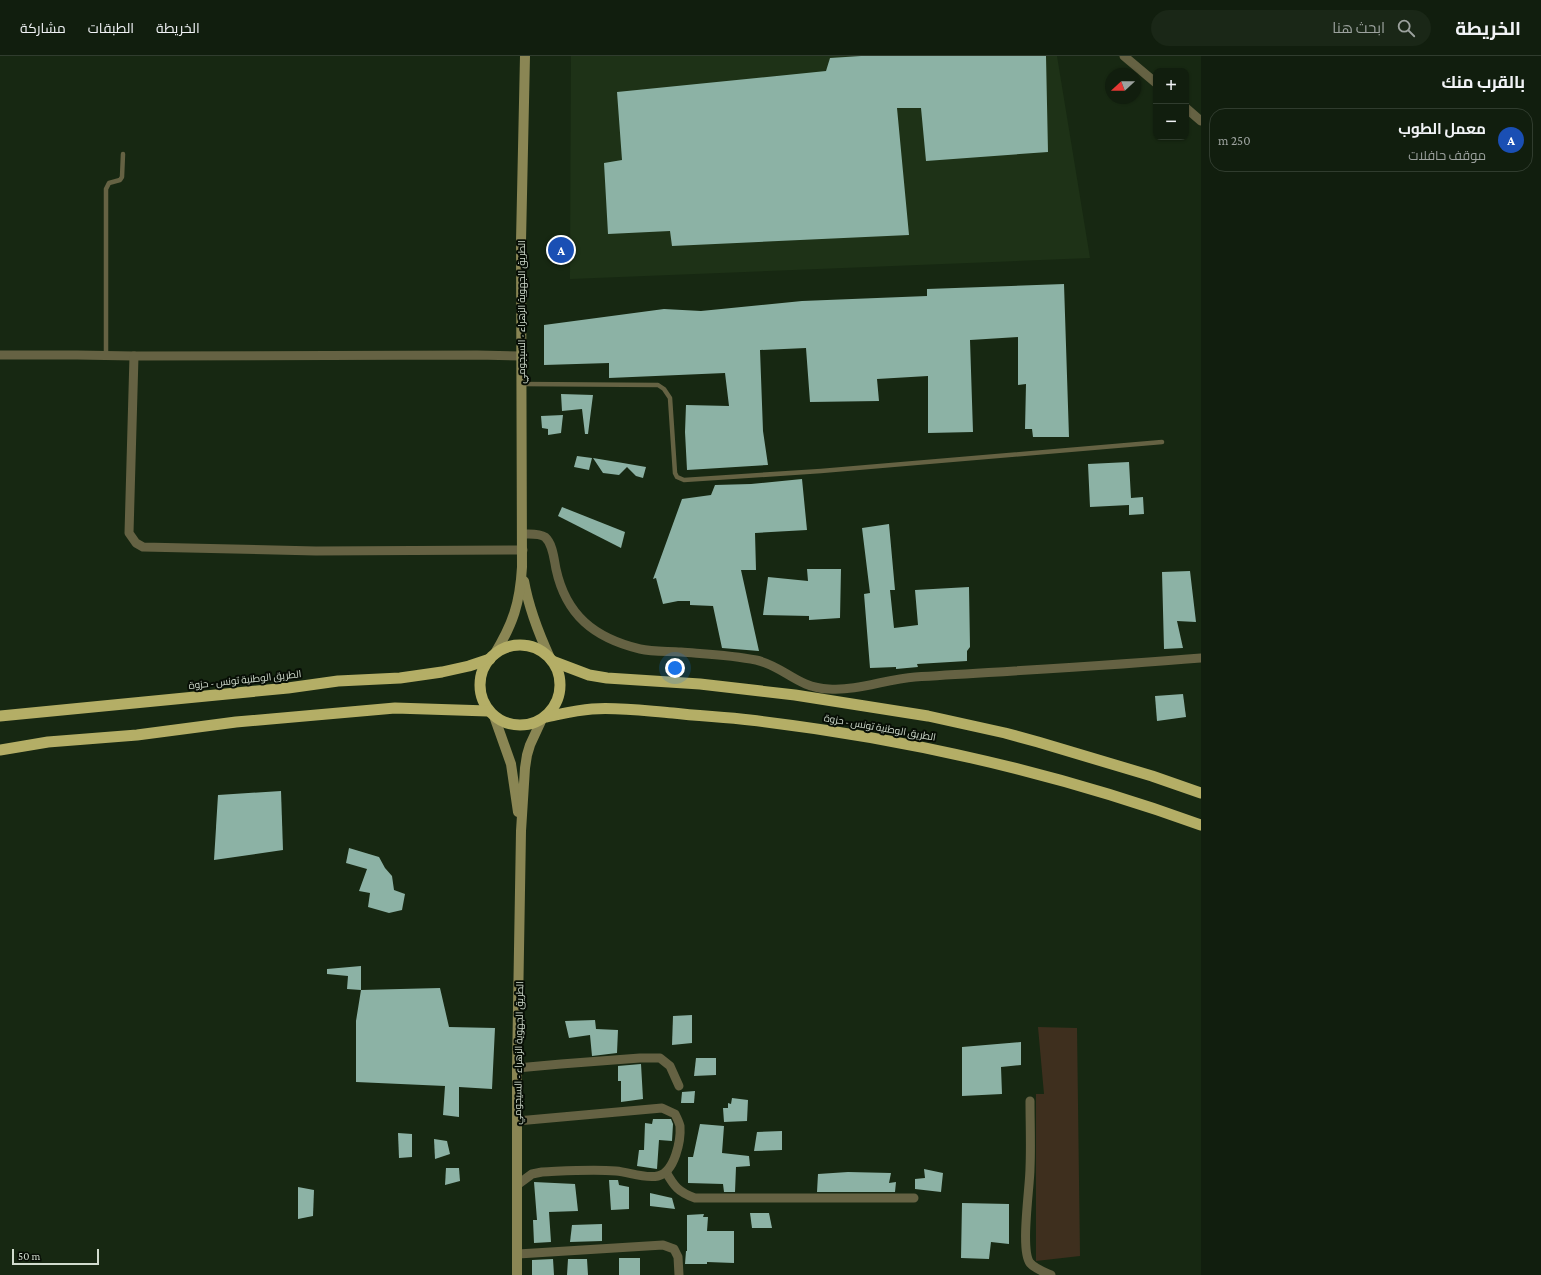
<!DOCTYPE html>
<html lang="ar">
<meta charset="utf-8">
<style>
:root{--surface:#111e0e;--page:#1a2717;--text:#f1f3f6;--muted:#9ca29e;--line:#303c2e;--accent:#d39cfc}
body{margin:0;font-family:"Crimson Pro",Cairo,serif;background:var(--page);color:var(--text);direction:rtl}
.controls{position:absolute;right:12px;top:12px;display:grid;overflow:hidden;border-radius:8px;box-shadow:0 1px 3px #0004}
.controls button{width:36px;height:36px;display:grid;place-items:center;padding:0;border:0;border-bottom:1px solid var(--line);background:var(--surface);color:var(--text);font:20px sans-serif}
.compass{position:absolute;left:1105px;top:12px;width:36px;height:36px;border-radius:50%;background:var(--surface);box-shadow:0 1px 3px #0004;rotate:249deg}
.scale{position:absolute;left:12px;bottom:10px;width:87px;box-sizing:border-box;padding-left:4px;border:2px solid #d1dcce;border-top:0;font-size:11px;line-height:14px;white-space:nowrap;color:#d1dcce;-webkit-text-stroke:3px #070e05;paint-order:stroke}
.you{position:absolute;left:675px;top:612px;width:14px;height:14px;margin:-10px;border:3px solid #fff;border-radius:50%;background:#1a73e8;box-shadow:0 0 0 6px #1a73e833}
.badge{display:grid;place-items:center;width:26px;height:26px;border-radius:50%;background:var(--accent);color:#fff;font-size:13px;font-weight:700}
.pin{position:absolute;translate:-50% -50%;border:2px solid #fff;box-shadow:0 1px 4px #0006}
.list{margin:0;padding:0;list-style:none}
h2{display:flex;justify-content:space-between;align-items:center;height:52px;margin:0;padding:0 16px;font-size:17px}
h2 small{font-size:13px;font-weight:400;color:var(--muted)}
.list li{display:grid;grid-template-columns:26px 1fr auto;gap:12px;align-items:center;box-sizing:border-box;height:64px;margin:0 8px 8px;padding:0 8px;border:1px solid var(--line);border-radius:16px}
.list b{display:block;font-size:15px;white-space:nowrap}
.list p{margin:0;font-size:13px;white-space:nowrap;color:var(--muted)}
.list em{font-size:13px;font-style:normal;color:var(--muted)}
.icon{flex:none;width:22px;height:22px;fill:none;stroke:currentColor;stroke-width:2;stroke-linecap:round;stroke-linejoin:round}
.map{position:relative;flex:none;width:1201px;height:1219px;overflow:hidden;direction:ltr}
header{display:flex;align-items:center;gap:24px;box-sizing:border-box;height:56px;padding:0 20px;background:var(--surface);border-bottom:1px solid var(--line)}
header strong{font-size:19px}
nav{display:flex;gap:22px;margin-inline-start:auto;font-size:14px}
.search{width:280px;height:36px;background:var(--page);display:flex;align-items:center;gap:10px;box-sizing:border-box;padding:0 14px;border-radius:22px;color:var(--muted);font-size:15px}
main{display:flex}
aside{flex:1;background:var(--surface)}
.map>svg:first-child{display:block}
.built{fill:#1e3217}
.green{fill:#3e2f1e}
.building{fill:#8cb2a5}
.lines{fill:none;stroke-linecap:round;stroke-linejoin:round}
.service{stroke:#656243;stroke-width:4.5}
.minor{stroke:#656243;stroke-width:9}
.secondary{stroke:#8a8654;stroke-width:10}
.trunk{stroke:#b4ae66;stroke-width:11}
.labels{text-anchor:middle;stroke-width:4;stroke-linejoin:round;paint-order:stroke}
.street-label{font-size:10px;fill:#d1dcce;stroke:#070e05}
</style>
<header>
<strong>الخريطة</strong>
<div class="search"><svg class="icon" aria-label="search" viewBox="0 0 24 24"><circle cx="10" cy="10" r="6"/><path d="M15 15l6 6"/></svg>ابحث هنا</div>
<nav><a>الخريطة</a><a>الطبقات</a><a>مشاركة</a></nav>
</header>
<main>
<aside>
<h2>بالقرب منك<small></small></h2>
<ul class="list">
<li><span class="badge" style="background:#1a4fb4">A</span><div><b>معمل الطوب</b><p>موقف حافلات</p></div><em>250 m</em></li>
</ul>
</aside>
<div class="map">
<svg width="1201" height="1219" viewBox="0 0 1201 1219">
<rect width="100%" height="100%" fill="#172812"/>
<path class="built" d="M571 0H1057L1090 202 570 223Z"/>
<path class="green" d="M1038 971 1077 972 1080 1200 1036 1205V1038H1044Z"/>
<g class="building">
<path d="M861 0H1046L1048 96 926 105 921 52H897L909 179 672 190 670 175 608 178 604 107 622 104 617 36 826 15 830 2Z"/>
<path d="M1064 228 1069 381H1033L1032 373H1025L1026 328 1018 329V281L970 284 973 376 928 377V320L877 323 879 345 810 346 806 292 760 294 763 375 768 409 687 414 685 376 686 349 729 350 725 317 609 322V307L544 309V269L664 253 701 255 802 245 927 240V233Z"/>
<path d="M561 338 593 339 588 378H585L582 353 562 355Z"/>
<path d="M563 359 561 377 548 379V373L542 372 541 360Z"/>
<path d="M577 400 592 402 589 414 574 411Z"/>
<path d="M593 402 623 407 646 411 643 422 636 420 627 411 619 419 603 417Z"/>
<path d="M1129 406 1131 442 1143 441 1144 458 1129 459V449L1090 451 1088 408Z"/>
<path d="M802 423 807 474 755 477 756 514H741L759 595 722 592 713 550 690 549V545H678L663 548 656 522 653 523 682 443 711 439 715 429 751 428Z"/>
<path d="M562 451 625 476 621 492 558 460Z"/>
<path d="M889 468 895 534H890L894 572 918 569 915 534 969 531 970 591 967 595V605L917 608 918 611 896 613V611L870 612 864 538 870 537 862 472Z"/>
<path d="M807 513H841L840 562 809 564V560L763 559 768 521 808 525Z"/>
<path d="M1190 515 1196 566 1177 565 1183 592 1164 593 1162 516Z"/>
<path d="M1183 638 1186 661 1157 665 1155 640Z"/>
<path d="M281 735 283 794 214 804 218 739Z"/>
<path d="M349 792 379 801 385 812 392 820 394 834 405 838 402 854 389 857 368 851 370 837 359 835 367 813 346 807Z"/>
<path d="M361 910V934L347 933 348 920 327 918V913Z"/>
<path d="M440 932 449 971 495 972 492 1033 459 1031V1061L443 1059 445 1030 356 1026V965L361 934Z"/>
<path d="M692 959V987L672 989 673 960Z"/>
<path d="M595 964 596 973 618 974 617 997 592 1000 590 979 569 982 565 965Z"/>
<path d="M1021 986V1009L1001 1011 1002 1038 962 1040V991Z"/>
<path d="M696 1002H716V1019L694 1020Z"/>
<path d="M641 1008 643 1043 621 1046V1025H618V1010Z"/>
<path d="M695 1035 694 1047H681L682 1036Z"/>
<path d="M732 1042 748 1044 747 1065 724 1066 723 1052H728V1047L731 1048Z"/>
<path d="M653 1063H671L673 1068 672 1085 659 1084 657 1113 637 1110 639 1094H644L645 1067 652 1068Z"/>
<path d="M700 1068 724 1070 722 1097 749 1100 750 1110 736 1111 735 1136H724L723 1128 688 1127V1101H693Z"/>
<path d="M782 1075V1094L754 1095 757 1076Z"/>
<path d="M398 1077 412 1078V1101L399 1102Z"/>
<path d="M434 1083 447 1085 450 1098 435 1103Z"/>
<path d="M446 1112H459L460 1125 445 1129Z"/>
<path d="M924 1113 943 1117 941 1136 915 1133V1123L925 1122Z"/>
<path d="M848 1116 891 1117 889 1127 896 1126 895 1136H817L818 1118Z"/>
<path d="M609 1124H618L619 1129 629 1131V1153L611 1154Z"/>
<path d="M534 1126 575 1128 578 1155 549 1156 551 1186 534 1187 533 1164H537Z"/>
<path d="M298 1131 314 1134 313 1160 298 1163Z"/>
<path d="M650 1137 672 1142 675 1153 650 1150Z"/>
<path d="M962 1147 1009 1148V1188L991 1186 989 1203 961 1202Z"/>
<path d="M750 1157H769L772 1172H752Z"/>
<path d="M704 1158 703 1161H708L707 1175H734V1207L707 1206V1208H685L686 1195H687V1159Z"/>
<path d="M602 1168V1185L570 1186 572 1169Z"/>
<rect x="619" y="1202" width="21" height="17"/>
<path d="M553 1203 554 1219H532V1204Z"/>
<path d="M568 1203H587L588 1219H567Z"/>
</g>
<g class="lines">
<g class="service">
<path d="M106 299V133L109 127 120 124 122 121 123 98"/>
<path d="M521 328 658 329 664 333 670 342 675 417 677 421 684 424 821 415 1162 386"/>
</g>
<g class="minor">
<path d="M1124 0 1156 27"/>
<path d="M1186 52 1201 65"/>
<path d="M0 299H77L134 300"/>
<path d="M521 300 477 299 134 300 129 477 136 487 143 491 316 495 523 494"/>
<path d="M523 478C529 478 539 477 545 481 553 488 554 503 556 513 566 559 594 582 640 593 653 596 668 595 681 596 706 598 732 599 756 604 784 610 797 632 829 633 858 635 886 623 915 621 1010 615 1106 610 1201 602"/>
<path d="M517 1012 561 1008 640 1002H660L670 1010 679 1030"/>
<path d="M1030 1045C1030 1067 1031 1090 1030 1112 1030 1131 1020 1194 1030 1207 1035 1213 1044 1216 1051 1219"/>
<path d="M666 1116C674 1130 678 1136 695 1142H914"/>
<path d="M517 1129 532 1118 542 1116C566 1115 591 1113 616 1115 629 1116 644 1123 658 1120 675 1116 681 1084 680 1070 679 1066 677 1062 675 1058L662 1052 517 1065"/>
<path d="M518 1198 663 1189 674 1193 678 1201 679 1219"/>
</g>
<g class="secondary">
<path d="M524 525C529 553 538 576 550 602"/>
<path d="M494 599C513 568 520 547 522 511L521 185 525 0"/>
<path d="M494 660 511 708 518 756"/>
<path d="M517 1219V1012L521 775 525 712 527 699 530 689 542 663"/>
</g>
<g class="trunk">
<circle cx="520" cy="629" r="40"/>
<path d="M552 605 589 619 607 622 700 628 795 639 928 660 1005 677 1038 686 1152 720 1201 737"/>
<path d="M0 660 288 632 338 625 400 622 442 616 469 610 490 603"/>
<path d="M546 661C561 658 577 654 592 653 619 651 646 655 673 657 698 660 724 661 750 664 905 682 1054 716 1201 769"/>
<path d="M0 694 48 686 137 679 236 666 395 652 488 655"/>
</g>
</g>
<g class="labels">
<g class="street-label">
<text transform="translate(521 256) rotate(-90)" y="4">الطريق الجهوية الزهراء - السيجومي</text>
<text transform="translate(245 623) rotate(-6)" y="4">الطريق الوطنية تونس - حزوة</text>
<text transform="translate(880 671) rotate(10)" y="4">الطريق الوطنية تونس - حزوة</text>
<text transform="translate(518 997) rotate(-89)" y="4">الطريق الجهوية الزهراء - السيجومي</text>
</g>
</g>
</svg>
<div class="controls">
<button>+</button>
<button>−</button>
</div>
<svg class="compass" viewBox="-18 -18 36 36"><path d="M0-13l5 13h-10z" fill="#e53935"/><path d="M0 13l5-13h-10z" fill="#9ca29e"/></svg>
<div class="scale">50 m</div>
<div class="you"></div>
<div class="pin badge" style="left:561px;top:194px;background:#1a4fb4">A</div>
</div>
</main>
